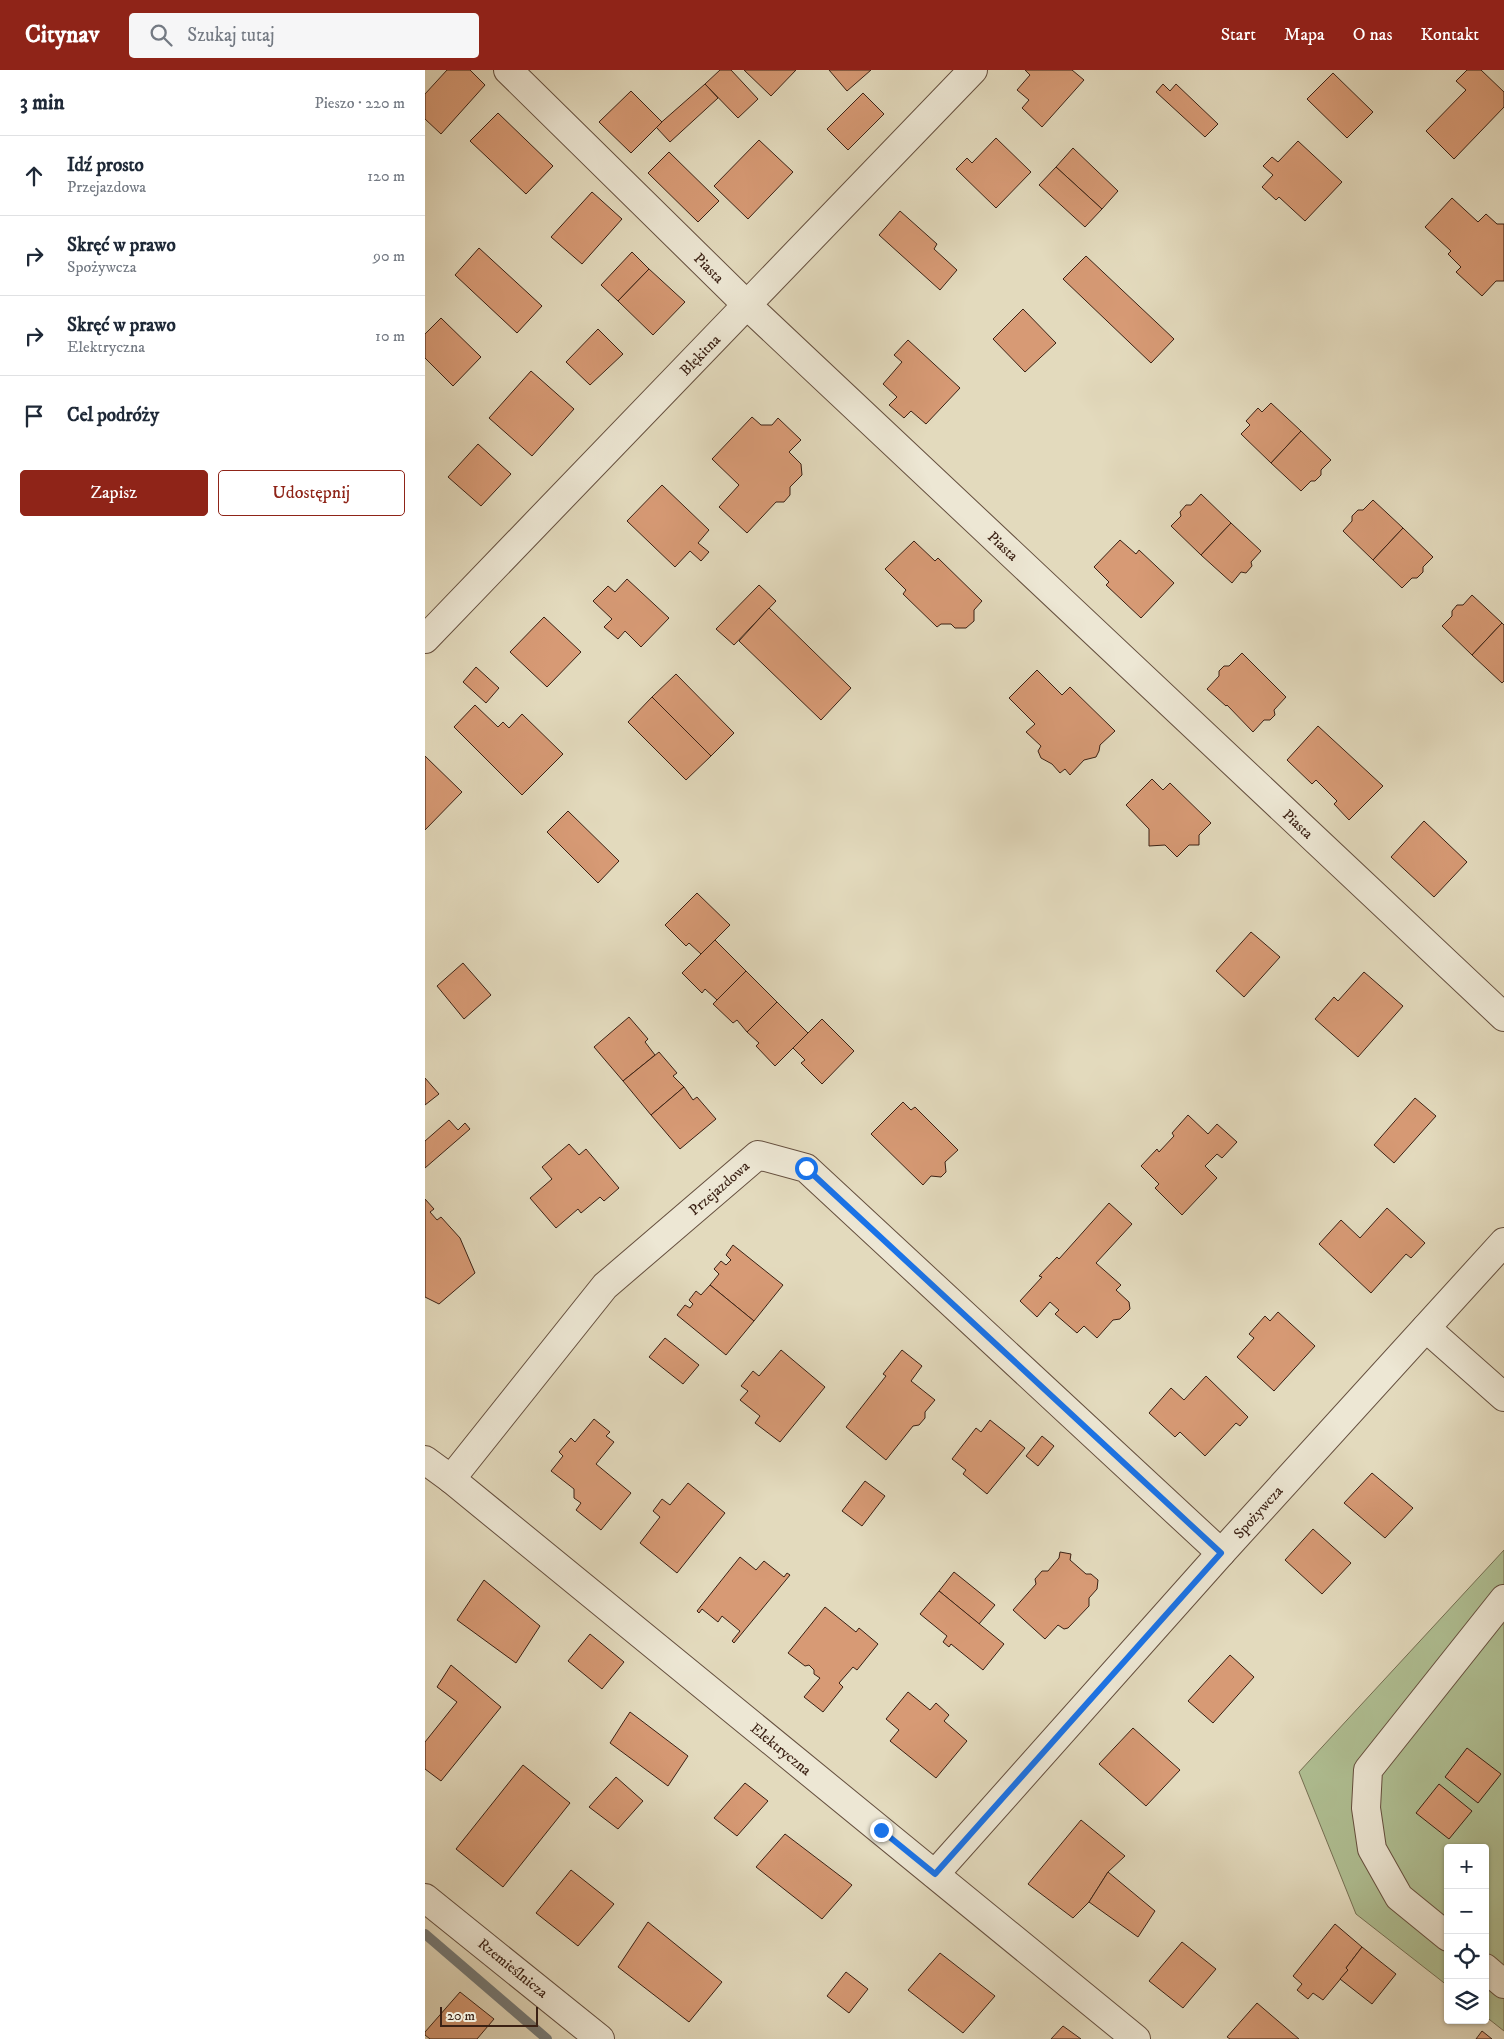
<!DOCTYPE html>
<html lang="pl">
<meta charset="utf-8">
<style>
:root{--surface:#fff;--page:#f6f6f7;--text:#1f2937;--muted:#747a83;--line:#e0e1e3;--accent:#8f2418}
body{margin:0;font-family:"IM FELL DW Pica",serif;background:var(--page);color:var(--text)}
.controls{position:absolute;right:15px;bottom:15px;display:grid;overflow:hidden;border-radius:5px;box-shadow:0 1px 4px #0004}
.controls button{width:45px;height:45px;display:grid;place-items:center;padding:0;border:0;border-bottom:1px solid var(--line);background:var(--surface);color:var(--text);font:25px sans-serif}
.scale{position:absolute;left:15px;bottom:12px;width:98px;box-sizing:border-box;padding-left:5px;border:2px solid #3b2114;border-top:0;font-size:14px;line-height:18px;white-space:nowrap;color:#3b2114;-webkit-text-stroke:4px #ede7d4;paint-order:stroke}
.stop{position:absolute;width:15px;height:15px;margin:-11px;border:4px solid #1a73e8;border-radius:50%;background:#fff}
.stop.end{background:#1a73e8;border-color:#fff;box-shadow:0 1px 5px #0008}
.list{margin:0;padding:0;list-style:none}
h2{display:flex;justify-content:space-between;align-items:center;height:65px;margin:0;padding:0 20px;font-size:21px}
h2 small{font-size:16px;font-weight:400;color:var(--muted)}
.list li{display:grid;grid-template-columns:32px 1fr auto;gap:15px;align-items:center;box-sizing:border-box;height:80px;padding:0 20px;border-top:1px solid var(--line)}
.list b{display:block;font-size:19px;white-space:nowrap}
.list p{margin:0;font-size:16px;white-space:nowrap;color:var(--muted)}
.list em{font-size:16px;font-style:normal;color:var(--muted)}
.actions{display:flex;gap:10px;padding:15px 20px}
.actions a{flex:1;padding:11px 0;border:1px solid var(--accent);border-radius:5px;text-align:center;font-size:18px;color:var(--accent)}
.actions .main{background:var(--accent);color:#fff}
.icon{flex:none;width:28px;height:28px;fill:none;stroke:currentColor;stroke-width:2;stroke-linecap:round;stroke-linejoin:round}
.map{position:relative;flex:none;width:1079px;height:1969px;overflow:hidden}
header{display:flex;align-items:center;gap:30px;box-sizing:border-box;height:70px;padding:0 25px;background:var(--accent);color:#fff}
header strong{font-size:24px}
nav{display:flex;gap:28px;margin-inline-start:auto;font-size:18px}
.search{width:350px;height:45px;background:var(--page);display:flex;align-items:center;gap:12px;box-sizing:border-box;padding:0 18px;border-radius:5px;color:var(--muted);font-size:19px}
main{display:flex}
aside{flex:1;background:var(--surface)}
.map>svg:first-child{display:block}
.green{fill:#b0c094;stroke:#767054}
.lines{fill:none;stroke-linecap:round;stroke-linejoin:round}
.stream{stroke:#757b79;stroke-width:10}
.building{fill:#d79a75;stroke:#3b2114}
.minor-casing{stroke:#654f3e;stroke-width:30}
.minor{stroke:#ede7d4;stroke-width:28}
.route{stroke:#1a73e8;stroke-width:6}
.labels{text-anchor:middle;stroke-width:4.5;stroke-linejoin:round;paint-order:stroke}
.street-label{font-size:15px;fill:#3b2114;stroke:#ede7d4}
</style>
<header>
<strong>Citynav</strong>
<div class="search"><svg class="icon" aria-label="search" viewBox="0 0 24 24"><circle cx="10" cy="10" r="6"/><path d="M15 15l6 6"/></svg>Szukaj tutaj</div>
<nav><a>Start</a><a>Mapa</a><a>O nas</a><a>Kontakt</a></nav>
</header>
<main>
<aside>
<h2>3 min<small>Pieszo · 220 m</small></h2>
<ul class="list">
<li><svg class="icon" aria-label="ahead" viewBox="0 0 24 24"><path d="M12 20V5M6 11l6-6 6 6"/></svg><div><b>Idź prosto</b><p>Przejazdowa</p></div><em>120 m</em></li>
<li><svg class="icon" aria-label="right" viewBox="0 0 24 24"><path d="M7 20v-9h11M14 6l5 5-5 5"/></svg><div><b>Skręć w prawo</b><p>Spożywcza</p></div><em>90 m</em></li>
<li><svg class="icon" aria-label="right" viewBox="0 0 24 24"><path d="M7 20v-9h11M14 6l5 5-5 5"/></svg><div><b>Skręć w prawo</b><p>Elektryczna</p></div><em>10 m</em></li>
<li><svg class="icon" aria-label="arrive" viewBox="0 0 24 24"><path d="M6 21V4h12l-3 4 3 4H6"/></svg><div><b>Cel podróży</b></div></li>
</ul>
<div class="actions"><a class="main">Zapisz</a><a>Udostępnij</a></div>
</aside>
<div class="map">
<svg width="1079" height="1969" viewBox="0 0 1079 1969">
<rect width="100%" height="100%" fill="#e3dabd"/>
<filter id="stains"><feTurbulence type="fractalNoise" baseFrequency=".004" numOctaves="4"/><feColorMatrix values="0 0 0 0 .2 0 0 0 0 .09 0 0 0 0 .02 0 0 0 .5 -.17"/></filter>
<radialGradient id="worn" r=".72"><stop offset=".6" stop-color="#630" stop-opacity="0"/><stop offset="1" stop-color="#630" stop-opacity=".3"/></radialGradient>
<path class="green" d="M1079 1480V1961L1060 1946V1778H1023V1916L931 1844 874 1702Z"/>
<g class="lines">
<path class="stream" d="M0 1864 122 1969"/>
</g>
<g class="building">
<path d="M22 0H45L60 15 16 64 0 49V24Z"/>
<path d="M295 0H306L333 29 313 48 280 14Z"/>
<path d="M319 0H371L346 26Z"/>
<path d="M404 0H446L422 21Z"/>
<path d="M600 0H647L659 10 617 57 597 38 604 30 592 20 605 5Z"/>
<path d="M1042 0H1056L1079 22V37L1029 89 1001 61 1041 20 1031 11Z"/>
<path d="M908 3 948 42 922 68 882 29Z"/>
<path d="M280 14 293 28 245 72 231 57Z"/>
<path d="M738 14 745 21 751 14 793 54 780 67 731 22Z"/>
<path d="M206 21 237 52 206 83 174 52Z"/>
<path d="M438 23 459 44 423 80 402 59Z"/>
<path d="M73 43 128 96 101 124 45 71Z"/>
<path d="M571 68 606 102 571 138 531 99 542 88 547 93Z"/>
<path d="M334 70 368 102 323 149 289 116Z"/>
<path d="M873 71 917 112 880 151 854 127 851 130 837 117 848 105 838 96 847 87 853 92Z"/>
<path d="M648 78 693 121 677 139 631 97Z"/>
<path d="M244 82 294 131 273 152 223 103Z"/>
<path d="M631 97 677 139 660 157 614 115Z"/>
<path d="M167 122 197 149 157 194 126 167Z"/>
<path d="M1027 128 1053 152 1061 144 1072 154H1079V211H1071L1057 226 1031 202 1036 197 1023 184 1026 181 1000 157Z"/>
<path d="M475 141 512 174 509 179 532 200 515 220 454 165Z"/>
<path d="M54 178 117 236 92 263 30 205Z"/>
<path d="M207 182 224 199 193 231 176 215Z"/>
<path d="M661 186 749 269 726 293 638 209Z"/>
<path d="M224 199 260 232 228 265 193 231Z"/>
<path d="M598 239 631 273 600 302 568 269Z"/>
<path d="M16 248 56 287 28 316 0 288V264Z"/>
<path d="M173 259 198 284 165 315 141 292Z"/>
<path d="M483 270 535 318 501 354 486 341 479 348 464 335 472 327 458 314 477 292 469 285Z"/>
<path d="M106 301 149 339 107 386 64 348Z"/>
<path d="M846 333 876 361 846 393 816 364 825 355 821 351 833 338 837 342Z"/>
<path d="M327 347 336 355H347L353 348 376 370 364 382 376 394 377 405 365 417V425L359 432H351L322 463 294 437 314 415 287 389Z"/>
<path d="M876 361 906 390 896 400V405L890 411H886L876 421 846 393Z"/>
<path d="M53 374 86 404 56 436 23 407Z"/>
<path d="M237 415 284 460 273 473 284 482 276 491 265 481 250 497 202 451Z"/>
<path d="M776 424 806 453 776 485 746 456 756 446 755 442 761 435H766Z"/>
<path d="M948 430 978 458 948 490 918 461 927 451V446L933 440H938Z"/>
<path d="M806 453 836 481 826 492 827 496 821 503 816 502 807 513 776 485Z"/>
<path d="M978 458 1008 487 998 497V502L992 508H987L977 518 948 490Z"/>
<path d="M695 470 711 484 714 480 749 513 716 548 681 515 684 512 669 497Z"/>
<path d="M489 471 510 491 513 488 557 531 549 540V551L541 558H530L526 554H516L512 557 478 524 481 520 460 499Z"/>
<path d="M202 509 244 548 216 577 200 561 193 569 179 557 187 549 168 531 183 516 190 522Z"/>
<path d="M334 515 351 531 309 575 291 559Z"/>
<path d="M1047 525 1077 553 1047 585 1017 556 1027 546V541L1032 535H1038Z"/>
<path d="M344 538 426 618 396 650 314 571Z"/>
<path d="M119 547 156 582 122 617 85 582Z"/>
<path d="M1077 553 1079 555V611L1077 613 1047 585Z"/>
<path d="M817 583 861 627 849 640 850 645 845 650H839L828 662 802 635 801 636 782 619 794 606V601L799 596H804Z"/>
<path d="M51 597 74 618 61 633 38 612Z"/>
<path d="M612 600 637 625 645 617 690 661 675 675 674 681 671 687 659 690 645 705 640 699 635 703 627 694 616 688 613 681 616 676 601 662 610 654 584 628Z"/>
<path d="M251 604 309 663 286 686 227 627Z"/>
<path d="M227 627 286 686 261 710 203 652Z"/>
<path d="M50 635 73 657 78 652 84 658 97 644 138 684 97 725 29 657Z"/>
<path d="M893 656 958 716 924 750 909 734 912 731 891 710 887 714 862 690Z"/>
<path d="M0 686 37 722 0 760Z"/>
<path d="M727 709 738 720 745 713 786 753 774 765V775H764L752 787 740 775 724 776V759L701 735Z"/>
<path d="M143 741 194 791 173 813 122 762Z"/>
<path d="M999 751 1042 792 1009 827 966 787Z"/>
<path d="M272 823 305 855 276 884 264 873 261 876 240 855Z"/>
<path d="M826 862 855 887 819 927 791 901Z"/>
<path d="M290 870 321 901 292 930 280 919 277 923 257 903Z"/>
<path d="M38 893 66 925 39 949 12 916Z"/>
<path d="M321 901 352 932 322 962 312 950 308 953 288 934Z"/>
<path d="M939 902 978 936 933 987 890 949 909 927 913 931Z"/>
<path d="M352 932 383 963 350 996 331 976 334 973 322 962Z"/>
<path d="M204 947 223 969 220 972 230 985 198 1011 169 977Z"/>
<path d="M397 949 429 981 397 1014 376 993 380 990 368 978Z"/>
<path d="M234 982 252 1003 248 1006 259 1017 226 1045 198 1011Z"/>
<path d="M0 1008 14 1024 0 1035Z"/>
<path d="M259 1017 268 1030 272 1027 291 1049 255 1079 226 1045Z"/>
<path d="M990 1028 1011 1046 969 1093 949 1075Z"/>
<path d="M478 1032 486 1040 490 1037 533 1080 520 1092 521 1102 516 1107 506 1106 498 1115 446 1064Z"/>
<path d="M763 1045 783 1064 792 1054 812 1072 797 1088 792 1084 780 1096 792 1108 757 1145 730 1118 734 1114 716 1096 732 1079 734 1082 749 1066 747 1063Z"/>
<path d="M24 1050 33 1060 40 1053 45 1059 0 1098V1071Z"/>
<path d="M144 1074 154 1085 161 1079 194 1118 179 1131 175 1127 156 1143 153 1139 131 1158 105 1128 127 1109 117 1097Z"/>
<path d="M0 1129 9 1139 5 1142 12 1150 16 1147 35 1168 50 1203 14 1234 0 1227Z"/>
<path d="M684 1133 707 1154 671 1193 696 1215 691 1220 704 1232 705 1239 695 1249 688 1250 672 1268 659 1256 652 1263 630 1244 634 1240 625 1232 612 1247 595 1231 617 1207 614 1206 632 1187 634 1189Z"/>
<path d="M962 1138 1000 1173 986 1188 981 1184 946 1223 894 1174 916 1150 935 1168Z"/>
<path d="M308 1175 358 1215 329 1251 285 1215 294 1204 289 1199 296 1191 301 1195 306 1190 301 1185Z"/>
<path d="M285 1215 329 1251 301 1285 252 1245 260 1235 265 1238 268 1234 264 1230 271 1221 276 1225Z"/>
<path d="M853 1242 890 1276 849 1321 812 1287 829 1268 824 1264 840 1246 845 1251Z"/>
<path d="M240 1268 274 1295 258 1314 224 1287Z"/>
<path d="M356 1280 400 1317 355 1372 330 1353 335 1346 315 1330 323 1321 316 1316 328 1301 334 1306Z"/>
<path d="M477 1280 497 1296 486 1311 510 1330 500 1342V1348L494 1355 488 1356 461 1390 421 1357 461 1306 458 1304Z"/>
<path d="M781 1306 823 1347 815 1356 811 1353 780 1386 755 1362 750 1367 724 1343 746 1318 759 1330Z"/>
<path d="M169 1349 185 1362 181 1366 189 1372 171 1394 206 1423 176 1460 151 1440 156 1433 149 1428V1419L126 1401 138 1386 134 1382 146 1368 150 1372Z"/>
<path d="M565 1350 600 1378 562 1424 538 1404 541 1400 527 1389 551 1358 556 1362Z"/>
<path d="M617 1366 629 1376 613 1396 601 1386Z"/>
<path d="M947 1403 988 1438 960 1468 919 1433Z"/>
<path d="M440 1411 460 1426 437 1456 417 1441Z"/>
<path d="M263 1413 300 1443 252 1503 215 1473 235 1447 228 1441 237 1429 245 1435Z"/>
<path d="M888 1459 926 1493 897 1524 860 1490Z"/>
<path d="M635 1482 646 1484 645 1490 661 1504H666L673 1510 672 1519 664 1528V1536L643 1558 639 1559 633 1555 620 1569 588 1540 611 1514 610 1509 617 1501H623L634 1488Z"/>
<path d="M315 1487 331 1500 339 1491 359 1507 362 1503 365 1505 309 1573 307 1571 315 1561 297 1546 293 1552 277 1539 274 1543 272 1541Z"/>
<path d="M529 1502 570 1535 554 1554 514 1521Z"/>
<path d="M59 1510 115 1556 91 1593 32 1550Z"/>
<path d="M514 1521 579 1574 558 1600 526 1574 524 1577 518 1572 522 1566 495 1544Z"/>
<path d="M400 1537 431 1562 434 1558 453 1574 432 1600 428 1597 414 1613 418 1617 398 1642 379 1627 395 1608 389 1604V1600L384 1595 380 1596 363 1583Z"/>
<path d="M165 1564 199 1592 177 1619 143 1591Z"/>
<path d="M805 1585 829 1607 788 1653 763 1631Z"/>
<path d="M26 1595 76 1637 16 1711 0 1699V1672L32 1632 12 1617Z"/>
<path d="M483 1622 505 1640 511 1633 524 1645 519 1651 542 1671 511 1708 465 1671 474 1660 461 1649Z"/>
<path d="M205 1642 263 1686 243 1716 185 1673Z"/>
<path d="M708 1658 755 1700 721 1736 674 1694Z"/>
<path d="M1042 1678 1076 1704 1053 1733 1020 1707Z"/>
<path d="M98 1695 145 1733 78 1817 31 1779Z"/>
<path d="M191 1707 218 1731 193 1759 164 1737Z"/>
<path d="M320 1713 343 1731 312 1766 289 1748Z"/>
<path d="M1014 1714 1047 1741 1024 1769 991 1743Z"/>
<path d="M656 1750 700 1786 683 1802 664 1832 648 1848 603 1814Z"/>
<path d="M360 1764 427 1815 397 1849 331 1797Z"/>
<path d="M146 1800 189 1834 153 1876 111 1843Z"/>
<path d="M683 1802 730 1841 713 1867 664 1832Z"/>
<path d="M223 1852 297 1912 264 1952 193 1897Z"/>
<path d="M910 1854 937 1877 921 1898 923 1900 898 1930 888 1923 883 1929 872 1920 877 1914 868 1906Z"/>
<path d="M757 1872 791 1899 758 1938 724 1911Z"/>
<path d="M937 1877 971 1904 947 1934 915 1909 923 1900 921 1898Z"/>
<path d="M515 1883 570 1926 538 1963 483 1920Z"/>
<path d="M421 1902 443 1919 424 1943 402 1926Z"/>
<path d="M35 1922 69 1949 52 1969H5L0 1965V1962Z"/>
<path d="M832 1933 874 1969H805L802 1967Z"/>
<path d="M638 1956 656 1969H626Z"/>
<path d="M1057 1961 1067 1969H1051Z"/>
</g>
<g class="lines">
<g class="minor-casing">
<g id="minor">
<path d="M83 0 323 236 1079 947"/>
<path d="M0 569 548 0"/>
<path d="M1001 1258 1079 1327"/>
<path d="M0 1390 26 1409 711 1969"/>
<path d="M26 1409 180 1216 333 1085 381 1098 796 1483"/>
<path d="M510 1804 796 1483 1079 1172"/>
<path d="M0 1828 175 1969"/>
<path d="M1023 1867 974 1827 947 1779 941 1738 943 1700 1079 1529"/>
<path d="M1060 1898 1079 1914"/>
</g>
</g>
<use href="#minor" class="minor"/>
</g>
<g class="lines">
<path class="route" d="M381 1098 796 1483 510 1804 456 1760"/>
</g>
<g class="labels">
<g class="street-label">
<text transform="translate(284 198) rotate(45)" y="5">Piasta</text>
<text transform="translate(275 285) rotate(-46)" y="5">Błękitna</text>
<text transform="translate(578 476) rotate(43)" y="5">Piasta</text>
<text transform="translate(873 754) rotate(43)" y="5">Piasta</text>
<text transform="translate(294 1118) rotate(-41)" y="5">Przejazdowa</text>
<text transform="translate(833 1442) rotate(-48)" y="5">Spożywcza</text>
<text transform="translate(356 1679) rotate(39)" y="5">Elektryczna</text>
<text transform="translate(88 1898) rotate(39)" y="5">Rzemieślnicza</text>
</g>
</g>
<rect width="100%" height="100%" filter="url(#stains)"/>
<rect width="100%" height="100%" fill="url(#worn)"/>
</svg>
<div class="controls">
<button>+</button>
<button>−</button>
<button><svg class="icon" aria-label="locate" viewBox="0 0 24 24"><circle cx="12" cy="12" r="6"/><path d="M12 2v4M12 18v4M2 12h4M18 12h4"/></svg></button>
<button><svg class="icon" aria-label="layers" viewBox="0 0 24 24"><path d="M12 4l9 5-9 5-9-5zM3 14l9 5 9-5"/></svg></button>
</div>
<div class="scale">20 m</div>
<div class="stop" style="left:381px;top:1098px"></div>
<div class="stop end" style="left:456px;top:1760px"></div>
</div>
</main>
